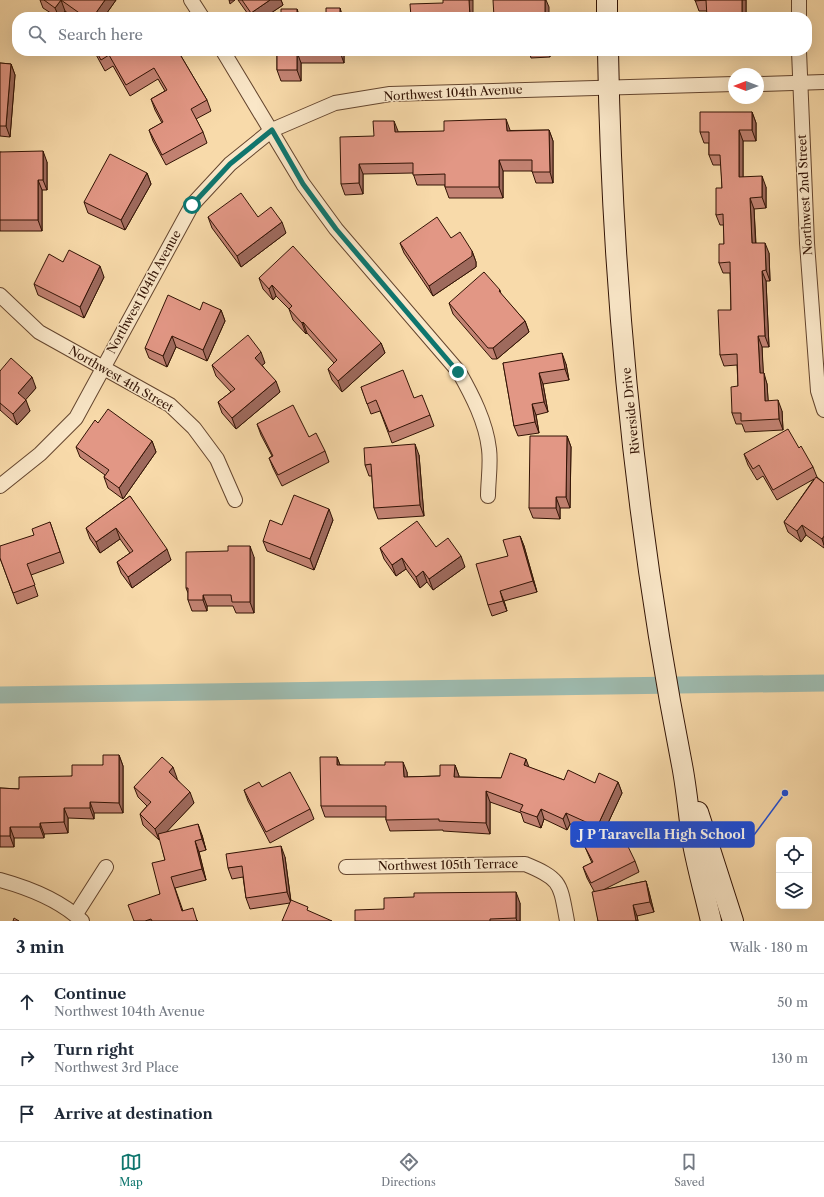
<!DOCTYPE html>
<meta charset="utf-8">
<style>
:root{--surface:#fff;--page:#f6f6f7;--text:#1f2937;--muted:#747a83;--line:#e0e1e3;--accent:#0f766e}
body{margin:0;font-family:"Libre Caslon Text",serif;background:var(--page);color:var(--text)}
.controls{position:absolute;right:12px;bottom:12px;display:grid;overflow:hidden;border-radius:8px;box-shadow:0 4px 16px #0002}
.controls button{width:36px;height:36px;display:grid;place-items:center;padding:0;border:0;border-bottom:1px solid var(--line);background:var(--surface);color:var(--text);font:20px sans-serif}
.compass{position:absolute;left:728px;top:68px;width:36px;height:36px;border-radius:50%;background:var(--surface);box-shadow:0 4px 16px #0002;rotate:270deg}
.stop{position:absolute;width:12px;height:12px;margin:-9px;border:3px solid #0f766e;border-radius:50%;background:#fff}
.stop.end{background:#0f766e;border-color:#fff;box-shadow:0 1px 4px #0008}
.list{margin:0;padding:0;list-style:none}
h2{display:flex;justify-content:space-between;align-items:center;height:52px;margin:0;padding:0 16px;font-size:17px}
h2 small{font-size:13px;font-weight:400;color:var(--muted)}
.list li{display:grid;grid-template-columns:26px 1fr auto;gap:12px;align-items:center;box-sizing:border-box;height:56px;padding:0 16px;border-top:1px solid var(--line)}
.list b{display:block;font-size:15px;white-space:nowrap}
.list p{margin:0;font-size:13px;white-space:nowrap;color:var(--muted)}
.list em{font-size:13px;font-style:normal;color:var(--muted)}
.icon{flex:none;width:22px;height:22px;fill:none;stroke:currentColor;stroke-width:2;stroke-linecap:round;stroke-linejoin:round}
.map{position:relative;flex:none;width:824px;height:921px;overflow:hidden}
.search{position:absolute;background:var(--surface);box-shadow:0 4px 16px #0002;left:12px;right:12px;top:12px;height:44px;display:flex;align-items:center;gap:10px;box-sizing:border-box;padding:0 14px;border-radius:16px;color:var(--muted);font-size:15px}
.sheet{height:220px;background:var(--surface)}
nav{display:flex;justify-content:space-around;align-items:center;box-sizing:border-box;height:56px;border-top:1px solid var(--line);background:var(--surface);font-size:11px;color:var(--muted)}
nav a{display:grid;justify-items:center;gap:2px}
nav .on{color:var(--accent)}
.map>svg:first-child{display:block}
.lines{fill:none;stroke-linecap:round;stroke-linejoin:round}
.canal{stroke:#9ebaae;stroke-width:17}
.street-casing{stroke:#64452e;stroke-width:16}
.secondary-casing{stroke:#321304;stroke-width:22}
.street{stroke:#fae7c8;stroke-width:14}
.secondary{stroke:#fae7c8;stroke-width:20}
.wall{fill:#c28272;stroke:#321304}
.shaded-wall{fill:#9e6a5d;stroke:#321304}
.building{fill:#e29785;stroke:#321304}
.route{stroke:#0f766e;stroke-width:5}
.labels{text-anchor:middle;stroke-width:3;stroke-linejoin:round;paint-order:stroke}
.street-label{font-size:12px;fill:#321304;stroke:#fae7c8}
.leader{fill:none;stroke:#1d4ed8;stroke-width:1.5}
.callout-dot{fill:#1d4ed8;stroke:#fae7c8;stroke-width:1.5}
.callout{fill:#1d4ed8;stroke:#1d4ed8;stroke-width:1.5}
.callout-label{font-size:13px;text-anchor:middle;font-weight:bold;fill:#fff}
</style>
<div class="map">
<svg width="824" height="921" viewBox="0 0 824 921">
<rect width="100%" height="100%" fill="#f8daaa"/>
<filter id="stains"><feTurbulence type="fractalNoise" baseFrequency=".005" numOctaves="4"/><feColorMatrix values="0 0 0 0 .2 0 0 0 0 .09 0 0 0 0 .02 0 0 0 .5 -.17"/></filter>
<radialGradient id="worn" r=".72"><stop offset=".6" stop-color="#630" stop-opacity="0"/><stop offset="1" stop-color="#630" stop-opacity=".3"/></radialGradient>
<g class="lines">
<path class="canal" d="M0 695 824 683"/>
<g class="street-casing">
<g id="street">
<path d="M191 0 202 17"/>
<path d="M799 0V17"/>
<path d="M223 51 303 184 336 229 459 372C472 395 486 422 489 449 491 464 488 481 488 496"/>
<path d="M799 51 807 243 818 391 824 410"/>
<path d="M758 84 824 82"/>
<path d="M0 295 39 332 170 405 194 428 217 459 235 500"/>
<path d="M0 486 40 454 76 418 192 205 230 164 272 130 335 103 390 94 734 84"/>
<path d="M346 867 525 864C562 879 560 884 567 921"/>
<path d="M0 880C29 888 60 900 82 921"/>
<path d="M76 914 106 867"/>
</g>
</g>
<g class="secondary-casing">
<g id="secondary">
<path d="M607 0V17"/>
<path d="M608 51C612 289 636 531 682 765 687 791 689 818 693 844 698 870 705 895 711 921"/>
<path d="M698 812 733 921"/>
</g>
</g>
<use href="#street" class="street"/>
<use href="#secondary" class="secondary"/>
</g>
<g class="wall">
<path d="M40 0H116L104 17H73L65 11 61 17H57L43 8Z"/>
<path d="M238 0H281L283 5 265 17H250Z"/>
<path d="M695 0H746V16L707 11H699Z"/>
<path d="M94 51H178L207 100 211 111 196 119 203 132 207 143 166 165 153 141 149 130 162 123 155 110 151 99 165 91 158 79 130 96 113 66 105 71Z"/>
<path d="M277 51H344V63H301V81H281L277 70Z"/>
<path d="M454 51H474V55H456Z"/>
<path d="M529 51H550V57L531 58Z"/>
<path d="M0 63 11 64 15 75 10 137 0 136Z"/>
<path d="M752 112 756 123V141H743V177L766 187V208L754 209 756 243 769 253 770 281H766L769 347H762L763 373 767 384 768 401 782 411 783 430 745 432 742 424H736L732 413 738 386 737 365 724 366 720 355 731 310 730 273H723L719 263 724 244V225H720L716 215 722 188 721 165H713L709 155V143H704L700 132Z"/>
<path d="M549 130 553 141V183H536L532 171H503V198H449L445 187V185H417L413 173 363 174V194L345 195 341 184 374 136 398 132Z"/>
<path d="M0 152 47 162V190H42V231H0Z"/>
<path d="M147 173 151 184 125 230 88 213 84 202Z"/>
<path d="M208 217H258L286 233 241 267 212 228Z"/>
<path d="M451 238 472 251 476 262V267L433 296 404 253 400 243Z"/>
<path d="M63 262 104 277 84 318 38 295 34 284Z"/>
<path d="M259 278 381 343 385 353 342 392 332 380 328 369 334 363 307 333 306 334 293 320 289 309 276 296 273 300 263 289Z"/>
<path d="M500 290 501 294 525 321 529 332 497 359H492L453 314 449 303Z"/>
<path d="M200 310H221L225 321 207 361 176 347 167 367 149 358 145 348Z"/>
<path d="M265 363 262 365 280 392 236 429 222 413 218 402 231 392 216 376 212 365Z"/>
<path d="M503 363 566 364 569 380 543 384 548 412 536 415 539 433 518 436 514 426Z"/>
<path d="M0 371 36 388 25 400 30 411 17 425 0 410Z"/>
<path d="M361 387 430 415 434 426 392 443 380 411 371 414Z"/>
<path d="M98 423 152 441 156 452 123 499 108 488 104 477 105 475 80 457 76 447Z"/>
<path d="M257 424 309 437 325 451 329 462 282 486 273 468 269 458 272 456 261 435Z"/>
<path d="M567 436 571 447 570 508H560V519L533 518 529 508Z"/>
<path d="M799 448 813 467 817 477 824 483V548L806 535 801 542 788 532 784 522 814 479 777 500 763 476 757 480 748 465 744 454Z"/>
<path d="M419 455 424 516 378 519 374 508 372 476H369L365 465Z"/>
<path d="M130 496 171 560 132 588 121 573 117 562 130 553 120 539 100 553 90 539 86 528Z"/>
<path d="M333 520 314 570 267 551 263 541 282 525Z"/>
<path d="M50 522 64 563 31 575 38 596 17 604 0 558 34 535Z"/>
<path d="M520 536 524 546 537 592 504 601 507 611 492 616 488 605 508 556Z"/>
<path d="M436 547 465 567 433 590 427 582 420 588 406 569 396 576 384 559 380 548Z"/>
<path d="M254 557V613H236L233 606H207V611H192L188 600V593L186 588Z"/>
<path d="M119 755 123 766V813H94V819L68 818V833L44 834V838H14V847H0V788L19 789 72 776 103 765Z"/>
<path d="M337 757 340 765 407 772V777L440 776 455 765 459 776 458 777 501 778 528 767 564 780 595 783 618 782 622 793 601 838 570 824 567 830 544 819 541 828 524 822 521 813 490 802V834L443 831V830L390 831 386 820V817H325L321 806Z"/>
<path d="M177 778V779L194 803 166 832 202 835 206 850 199 852 206 880 175 888 183 911 198 921H134L160 894 165 860 160 839 159 840 143 825 140 814 147 806 138 797 134 787Z"/>
<path d="M262 787 310 809 314 819 270 843 248 801 244 790Z"/>
<path d="M585 847 635 861 639 872 603 890 646 881 649 892 654 912 637 916 638 921H598L594 891 587 878 583 867 592 863Z"/>
<path d="M285 857 291 901 290 903 250 909 246 898 243 877 232 879 228 868Z"/>
<path d="M520 903V921H355L384 909Z"/>
</g>
<g class="shaded-wall">
<path d="M61 0 65 11 61 17H59L55 8Z"/>
<path d="M105 0H116L104 17H93Z"/>
<path d="M229 0H235L230 4Z"/>
<path d="M270 0H281L283 5 265 17H252L251 13Z"/>
<path d="M469 0H473V17H470Z"/>
<path d="M545 0H546L549 7V17H545Z"/>
<path d="M742 0H746V17L742 16Z"/>
<path d="M340 8 343 17H340Z"/>
<path d="M297 9 300 17 297 16Z"/>
<path d="M340 51H344V63L340 52Z"/>
<path d="M547 51H550V57Z"/>
<path d="M297 52 301 63V81L297 70Z"/>
<path d="M11 64 15 75 10 137 6 126Z"/>
<path d="M752 112 756 123V141L752 130Z"/>
<path d="M506 119 510 130V141L507 131Z"/>
<path d="M394 121 398 131 399 143 395 132Z"/>
<path d="M549 130 553 141V183L550 172Z"/>
<path d="M739 130 743 141V188L739 177Z"/>
<path d="M43 151 47 162V190L43 180Z"/>
<path d="M499 160 503 171V198L499 187Z"/>
<path d="M359 164 363 174V194L359 183Z"/>
<path d="M147 173 151 184 125 230 121 220Z"/>
<path d="M762 176 766 187V208L762 197Z"/>
<path d="M38 180 42 190V231L38 220Z"/>
<path d="M750 198 754 209 756 254 752 243Z"/>
<path d="M282 222 286 233 241 267 237 256Z"/>
<path d="M765 243 769 253 770 281 766 270Z"/>
<path d="M472 251 476 262V267L433 296 429 286Z"/>
<path d="M100 266 104 277 84 318 80 307Z"/>
<path d="M762 271 766 281 769 347 765 336Z"/>
<path d="M272 285 276 296 273 300 269 289Z"/>
<path d="M221 310 225 321 207 361 203 350Z"/>
<path d="M525 321 529 332 497 359 493 348Z"/>
<path d="M303 322 307 333 306 334 302 323Z"/>
<path d="M172 336 176 347 167 367 163 356Z"/>
<path d="M758 336 762 347 764 384 760 373Z"/>
<path d="M381 343 385 353 342 392 338 381Z"/>
<path d="M261 352 265 363 259 368 255 358Z"/>
<path d="M562 353 566 364 569 380 565 369Z"/>
<path d="M539 373 543 384 548 412 544 402Z"/>
<path d="M764 373 767 384 769 412 765 401Z"/>
<path d="M32 377 36 388 22 404 18 393Z"/>
<path d="M276 381 280 392 236 429 232 418Z"/>
<path d="M26 400 30 411 17 425 13 414Z"/>
<path d="M778 400 782 411 783 430 779 419Z"/>
<path d="M532 404 536 415 539 433 535 422Z"/>
<path d="M567 436 571 447 570 508 566 497Z"/>
<path d="M152 441 156 452 123 499 119 488Z"/>
<path d="M415 444 419 455 424 516 420 505Z"/>
<path d="M556 497 560 508V519L556 508Z"/>
<path d="M329 509 333 520 314 570 310 559Z"/>
<path d="M802 525 806 535 801 542 797 531Z"/>
<path d="M116 528 120 539 100 553 96 542Z"/>
<path d="M520 536 524 546 537 592 533 581Z"/>
<path d="M824 536V545L822 539Z"/>
<path d="M250 546 254 557V613L250 602Z"/>
<path d="M167 549 171 560 132 588 128 577Z"/>
<path d="M461 556 465 567 433 590 429 579Z"/>
<path d="M402 558 406 569 396 576 392 565Z"/>
<path d="M423 571 427 582 420 588 416 577Z"/>
<path d="M500 591 504 601 507 611 503 601Z"/>
<path d="M203 595 207 606V611L203 600Z"/>
<path d="M119 755 123 766V813L119 803Z"/>
<path d="M337 757 341 768 337 765Z"/>
<path d="M526 759 530 770 524 765Z"/>
<path d="M403 762 407 772 408 788 404 777Z"/>
<path d="M455 765 459 776 458 788 454 777Z"/>
<path d="M173 767 177 778 173 783 169 772Z"/>
<path d="M618 782 622 793 601 838 597 827Z"/>
<path d="M486 791 490 802V834L486 823Z"/>
<path d="M190 792 194 803 159 840 155 829Z"/>
<path d="M90 802 94 813V819L90 808Z"/>
<path d="M64 808 68 818V833L64 822Z"/>
<path d="M541 809 544 819 541 828 537 817Z"/>
<path d="M566 813 570 824 567 830 563 819Z"/>
<path d="M40 823 44 834V838L40 827Z"/>
<path d="M198 824 202 835 206 850 202 839Z"/>
<path d="M10 827 14 838V847L10 836Z"/>
<path d="M195 841 199 852 206 880 202 869Z"/>
<path d="M281 846 285 857 291 903 287 892Z"/>
<path d="M646 881 649 892 654 912 650 902Z"/>
<path d="M516 892 520 903V921H517L516 918Z"/>
<path d="M633 905 637 916 638 921H636Z"/>
</g>
<g class="building">
<path d="M44 0H105L93 17H85L61 0 55 8Z"/>
<path d="M242 0H270L251 13Z"/>
<path d="M443 0H469L470 17H411L410 4 443 3Z"/>
<path d="M493 0H545V17H494Z"/>
<path d="M695 0H742V16H756V17H707L706 0 695 1Z"/>
<path d="M326 8H340V17H281V9H297V16H326Z"/>
<path d="M96 51H178L207 100 191 109 203 132 162 155 149 130 163 122 151 99 167 90 154 68 126 85 109 55 101 60Z"/>
<path d="M277 51H340V52H297V70H277Z"/>
<path d="M0 63 11 64 6 126H0Z"/>
<path d="M700 112H752V130H739V177L762 176V197L750 198 752 243H765L766 270 762 271 765 336H758L760 373H764L765 401 778 400 779 419 741 421V413H732L731 387 738 386 737 354 720 355 718 310H731L730 262 719 263V244H724L723 214 716 215V188H722L720 155H709V132H700Z"/>
<path d="M506 119 507 131 549 130 550 172H532V160H499V187H445V174L413 175V163L359 164V183L341 184 340 137 374 136 373 121H394L395 132 444 131V121Z"/>
<path d="M43 151V180H38V220H0V152Z"/>
<path d="M110 154 147 173 121 220 84 202Z"/>
<path d="M241 193 258 217 271 207 282 222 237 256 208 217Z"/>
<path d="M437 217 451 238 460 232 472 251V256L429 286 400 243Z"/>
<path d="M293 246 381 343 338 381 328 369 337 360 303 322 302 323 289 309 292 306 272 285 269 289 259 278Z"/>
<path d="M69 250 100 266 80 307 34 284 49 254 63 262Z"/>
<path d="M484 272 500 290 499 291 525 321 493 348H488L449 303Z"/>
<path d="M168 295 200 310 203 302 221 310 203 350 172 336 163 356 145 348Z"/>
<path d="M248 335 261 352 255 358 276 381 232 418 218 402 235 389 212 365Z"/>
<path d="M562 353 565 369 539 373 544 402 532 404 535 422 514 426 503 363Z"/>
<path d="M11 358 32 377 18 393 26 400 13 414 0 403V371Z"/>
<path d="M403 370 414 398 422 395 430 415 389 432 376 400 367 404 361 387Z"/>
<path d="M293 405 309 437 316 433 325 451 278 475 269 458 273 456 257 424Z"/>
<path d="M108 409 152 441 119 488 104 477 109 470 76 447 95 420 98 423Z"/>
<path d="M788 429 799 448 801 446 813 467 773 490 759 465 753 469 744 454Z"/>
<path d="M530 436H567L566 497H556V508H529Z"/>
<path d="M415 444 420 505 374 508 371 464 365 465 364 448Z"/>
<path d="M816 477 824 483V536L822 539 802 525 797 531 784 522Z"/>
<path d="M294 495 329 509 310 559 263 541 270 520 282 525Z"/>
<path d="M130 496 167 549 128 577 117 562 133 551 116 528 96 542 86 528Z"/>
<path d="M417 521 436 547 448 538 461 556 429 579 423 571 416 577 402 558 392 565 380 548Z"/>
<path d="M50 522 60 552 27 564 35 585 13 593 0 558V546L34 535 32 529Z"/>
<path d="M520 536 533 581 500 591 503 601 488 605 476 564 508 556 503 540Z"/>
<path d="M228 546H250V602H232L231 595H203V600H188V588H186V552L228 551Z"/>
<path d="M510 753 526 759 524 765 564 780 568 770 595 783 599 773 618 782 597 827 566 813 563 819 541 809 537 817 520 811 523 805 486 791V823L439 821V819L386 820V806H321L320 757H337V765H385V762H403L404 777 440 776V765H455L454 777 501 778Z"/>
<path d="M103 755H119V803L90 802V808H64V822L40 823V827H10V836H0V788L19 789V777L72 776V765H103Z"/>
<path d="M162 757 173 767 169 772 190 792 155 829 140 814 151 802 134 787Z"/>
<path d="M290 772 310 809 266 832 244 790 259 782 262 787Z"/>
<path d="M198 824 202 839 195 841 202 869 171 877 182 911 193 908 197 921H152L151 919 145 921H134L128 905 160 894 152 863 165 860 158 834Z"/>
<path d="M620 830 635 861 591 883 583 867 593 862 585 847Z"/>
<path d="M281 846 287 892 246 898 242 866 228 868 226 854Z"/>
<path d="M646 881 650 902 633 905 636 921H598L592 892Z"/>
<path d="M516 892V918L490 919V921H355V910L384 909V898L414 897V893Z"/>
<path d="M291 900 308 907 307 910 332 921H282Z"/>
<path d="M14 918 19 921H13Z"/>
</g>
<g class="lines">
<path class="route" d="M192 205 230 164 272 130 303 184 336 229 458 372"/>
</g>
<g class="labels">
<g class="street-label">
<text transform="translate(453 93) rotate(-3)" y="4">Northwest 104th Avenue</text>
<text transform="translate(805 195) rotate(-93)" y="4">Northwest 2nd Street</text>
<text transform="translate(144 292) rotate(-61)" y="4">Northwest 104th Avenue</text>
<text transform="translate(121 379) rotate(30)" y="4">Northwest 4th Street</text>
<text transform="translate(631 411) rotate(-96)" y="4">Riverside Drive</text>
<text transform="translate(448 865) rotate(-1)" y="4">Northwest 105th Terrace</text>
</g>
</g>
<path class="leader" d="M785 793L754 835"/>
<circle class="callout-dot" cx="785" cy="793" r="4"/>
<rect class="callout" x="571" y="822" width="183" height="25" rx="4"/>
<g class="callout-label">
<text x="662" y="839">J P Taravella High School</text>
</g>
<rect width="100%" height="100%" filter="url(#stains)"/>
<rect width="100%" height="100%" fill="url(#worn)"/>
</svg>
<div class="controls">
<button><svg class="icon" aria-label="locate" viewBox="0 0 24 24"><circle cx="12" cy="12" r="6"/><path d="M12 2v4M12 18v4M2 12h4M18 12h4"/></svg></button>
<button><svg class="icon" aria-label="layers" viewBox="0 0 24 24"><path d="M12 4l9 5-9 5-9-5zM3 14l9 5 9-5"/></svg></button>
</div>
<svg class="compass" viewBox="-18 -18 36 36"><path d="M0-13l5 13h-10z" fill="#e53935"/><path d="M0 13l5-13h-10z" fill="#747a83"/></svg>
<div class="stop" style="left:192px;top:205px"></div>
<div class="stop end" style="left:458px;top:372px"></div>
<div class="search"><svg class="icon" aria-label="search" viewBox="0 0 24 24"><circle cx="10" cy="10" r="6"/><path d="M15 15l6 6"/></svg>Search here</div>
</div>
<section class="sheet">
<h2>3 min<small>Walk · 180 m</small></h2>
<ul class="list">
<li><svg class="icon" aria-label="ahead" viewBox="0 0 24 24"><path d="M12 20V5M6 11l6-6 6 6"/></svg><div><b>Continue</b><p>Northwest 104th Avenue</p></div><em>50 m</em></li>
<li><svg class="icon" aria-label="right" viewBox="0 0 24 24"><path d="M7 20v-9h11M14 6l5 5-5 5"/></svg><div><b>Turn right</b><p>Northwest 3rd Place</p></div><em>130 m</em></li>
<li><svg class="icon" aria-label="arrive" viewBox="0 0 24 24"><path d="M6 21V4h12l-3 4 3 4H6"/></svg><div><b>Arrive at destination</b></div></li>
</ul>
</section>
<nav>
<a class="on"><svg class="icon" aria-label="map" viewBox="0 0 24 24"><path d="M3 6l6-2 6 2 6-2v14l-6 2-6-2-6 2zM9 4v14M15 6v14"/></svg>Map</a>
<a><svg class="icon" aria-label="directions" viewBox="0 0 24 24"><path d="M12 3l9 9-9 9-9-9zM9 14v-3h6M13 9l2 2-2 2"/></svg>Directions</a>
<a><svg class="icon" aria-label="saved" viewBox="0 0 24 24"><path d="M7 4h10v16l-5-4-5 4z"/></svg>Saved</a>
</nav>
